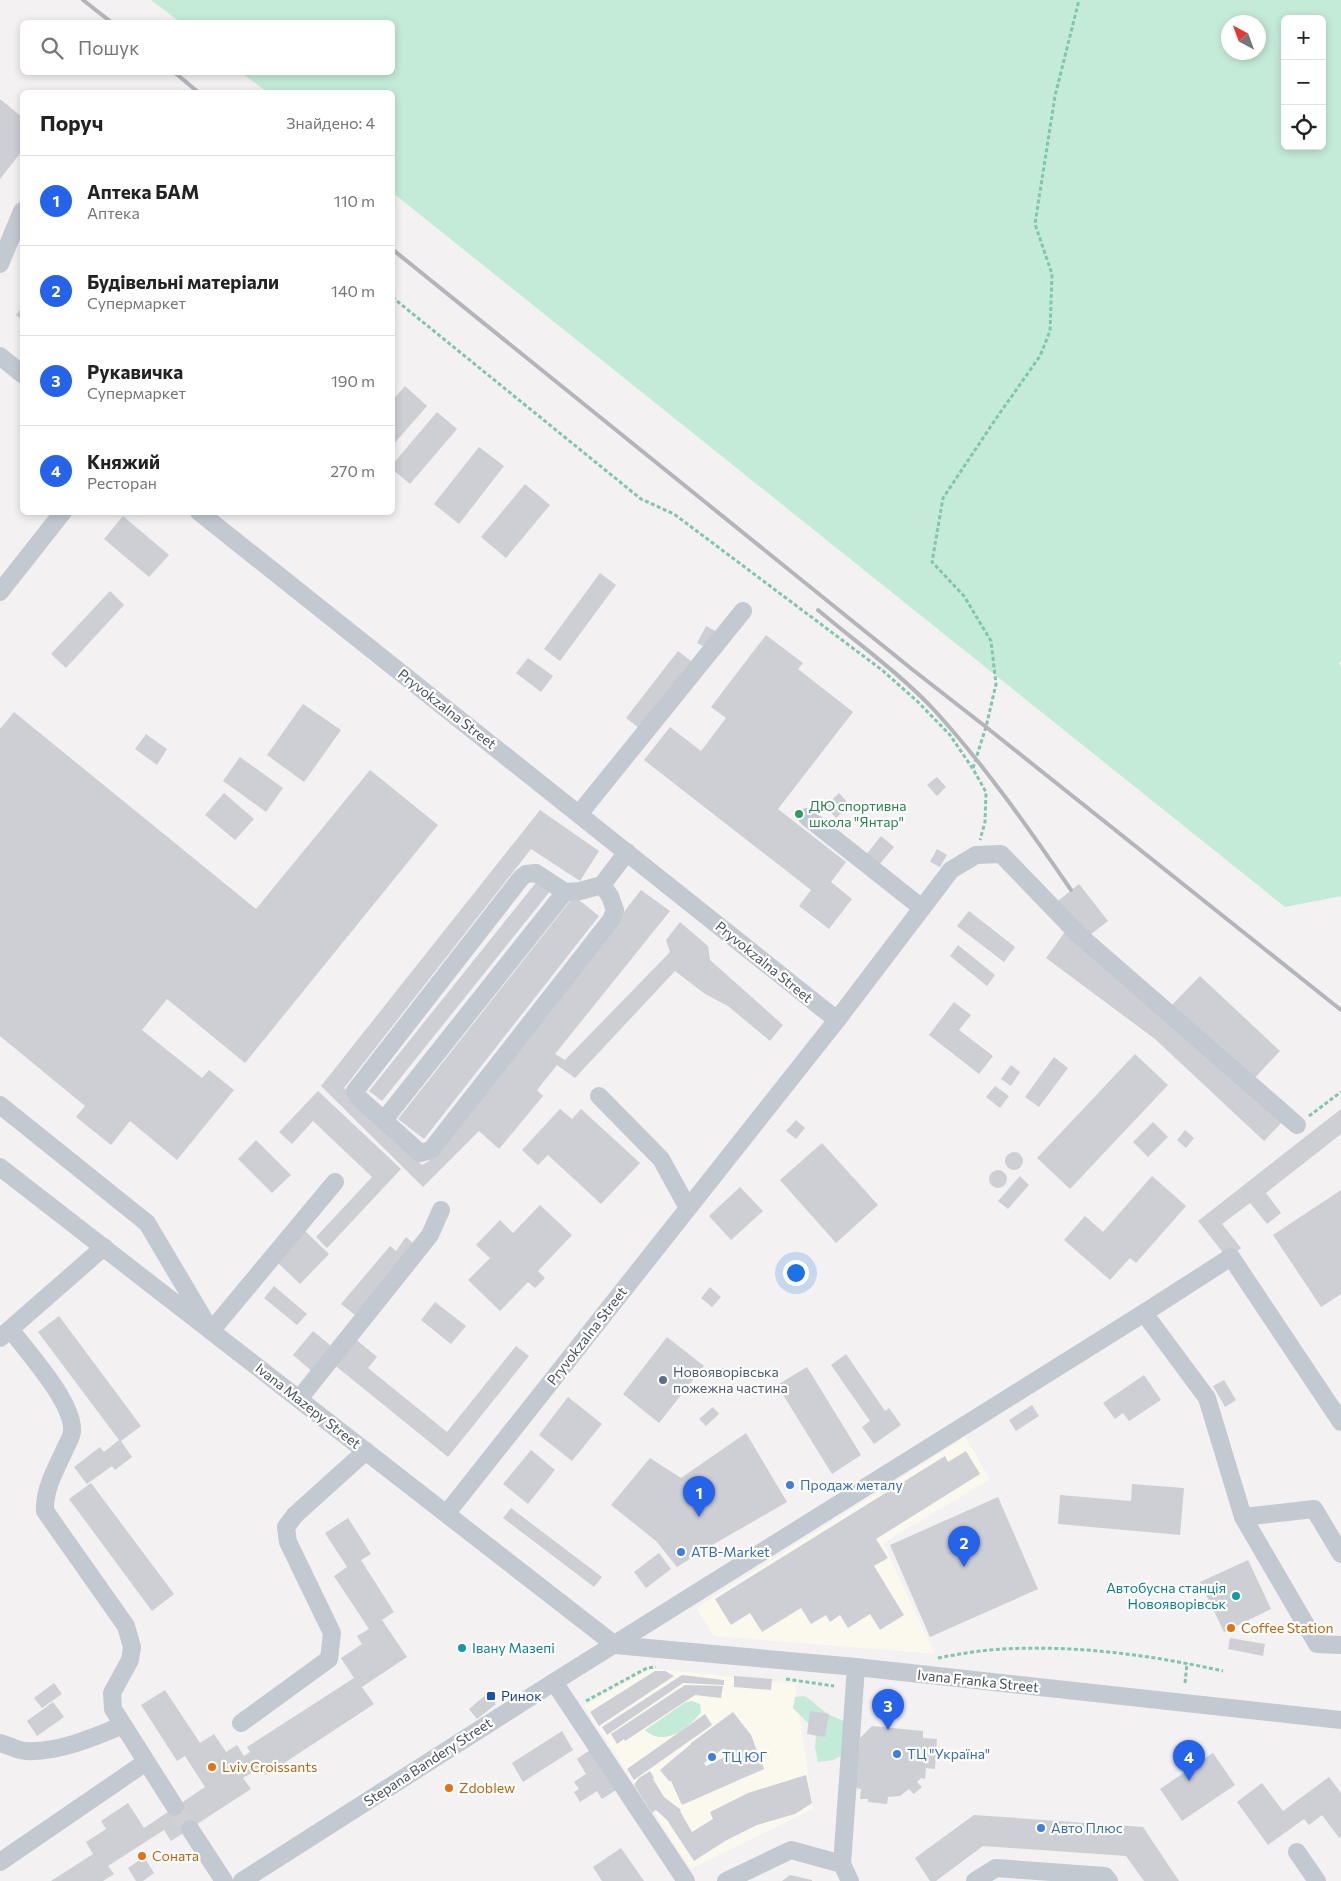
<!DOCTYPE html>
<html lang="uk">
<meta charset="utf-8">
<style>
:root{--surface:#fff;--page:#f2f2f2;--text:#222;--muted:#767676;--line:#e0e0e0;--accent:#2563eb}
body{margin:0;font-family:Commissioner,sans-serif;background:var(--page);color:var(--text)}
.controls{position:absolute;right:15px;top:15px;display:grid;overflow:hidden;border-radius:8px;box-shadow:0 2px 8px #0003}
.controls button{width:45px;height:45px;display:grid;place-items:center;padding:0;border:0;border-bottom:1px solid var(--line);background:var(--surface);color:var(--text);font:25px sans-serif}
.compass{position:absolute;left:1221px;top:15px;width:45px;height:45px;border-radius:50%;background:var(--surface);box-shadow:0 2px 8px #0003;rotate:319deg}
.you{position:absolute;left:795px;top:1272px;width:18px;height:18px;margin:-12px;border:4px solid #fff;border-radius:50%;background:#1a73e8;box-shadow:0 0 0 8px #1a73e833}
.badge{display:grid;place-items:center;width:32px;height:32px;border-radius:50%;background:var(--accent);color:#fff;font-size:16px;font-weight:700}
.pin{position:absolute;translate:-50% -41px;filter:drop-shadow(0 1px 2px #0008)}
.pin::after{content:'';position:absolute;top:26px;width:18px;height:15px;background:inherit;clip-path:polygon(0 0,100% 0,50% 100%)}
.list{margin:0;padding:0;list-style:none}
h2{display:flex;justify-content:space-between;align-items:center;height:65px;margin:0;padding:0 20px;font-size:21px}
h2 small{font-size:16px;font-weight:400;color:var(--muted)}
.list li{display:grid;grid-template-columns:32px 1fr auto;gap:15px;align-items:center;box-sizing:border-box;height:90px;padding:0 20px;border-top:1px solid var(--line)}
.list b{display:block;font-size:19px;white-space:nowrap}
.list p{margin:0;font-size:16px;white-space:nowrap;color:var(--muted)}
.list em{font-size:16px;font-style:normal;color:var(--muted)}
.icon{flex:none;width:28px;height:28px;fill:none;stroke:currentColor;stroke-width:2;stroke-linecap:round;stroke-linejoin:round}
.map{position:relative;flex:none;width:1341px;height:1881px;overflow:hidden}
.search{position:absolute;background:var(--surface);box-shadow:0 2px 8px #0003;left:20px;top:20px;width:375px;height:55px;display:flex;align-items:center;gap:12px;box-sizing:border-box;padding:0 18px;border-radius:8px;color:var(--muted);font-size:19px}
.panel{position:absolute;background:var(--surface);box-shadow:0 2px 8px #0003;left:20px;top:90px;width:375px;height:425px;border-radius:8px}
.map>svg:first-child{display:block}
.commercial{fill:#fbf8ed}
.green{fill:#c4ebd8;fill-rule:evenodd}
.building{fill:#cecfd4;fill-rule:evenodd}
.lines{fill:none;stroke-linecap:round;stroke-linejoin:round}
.minor-tunnel{stroke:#d1d1d3;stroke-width:18;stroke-dasharray:18 9;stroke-linecap:butt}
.path{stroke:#7fc6ac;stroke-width:3;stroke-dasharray:4 2.5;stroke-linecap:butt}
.minor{stroke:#c3c9d1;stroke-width:18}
.rail{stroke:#b3b5ba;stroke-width:4}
.leisure-dot{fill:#2e9e5b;stroke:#fff;stroke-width:2}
.service-dot{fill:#5c6f8a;stroke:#fff;stroke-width:2}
.shop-dot{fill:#3f7fe0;stroke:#fff;stroke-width:2}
.culture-dot{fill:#0f9aa8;stroke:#fff;stroke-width:2}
.food-dot{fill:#e8710a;stroke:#fff;stroke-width:2}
.transit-dot{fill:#1a4fb4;stroke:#fff;stroke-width:2}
.labels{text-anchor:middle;stroke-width:4.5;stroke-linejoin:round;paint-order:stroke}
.street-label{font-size:14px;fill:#4a515c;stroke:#fff}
.leisure-label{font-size:14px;fill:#27864d;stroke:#fff;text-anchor:start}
.service-label{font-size:14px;fill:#4e5e75;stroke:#fff;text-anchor:start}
.shop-label{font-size:14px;fill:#366cbe;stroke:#fff;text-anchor:start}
.culture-label{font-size:14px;fill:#0d838f;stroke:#fff;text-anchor:end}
.food-label{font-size:14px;fill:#c56008;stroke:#fff;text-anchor:start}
.transit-label{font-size:14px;fill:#164399;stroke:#fff;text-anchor:start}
</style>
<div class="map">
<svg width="1341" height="1881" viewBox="0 0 1341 1881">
<rect width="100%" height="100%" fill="#f3f1f1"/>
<g class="commercial">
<path d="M965 1437 990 1479 883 1543 935 1654 714 1636 696 1608Z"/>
<path d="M652 1668 795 1684 813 1809 691 1869 584 1706Z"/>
</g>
<g class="green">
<path d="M151 0H1341V661L1339 663 1341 668V896L1285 907 393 193 392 92H267L242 73 392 72V22H180ZM1285 19H1322V146H1285ZM1228 22H1258V52H1228Z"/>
<path d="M804 1696C813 1700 818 1708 827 1713 834 1718 840 1718 848 1724L846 1754 833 1760 818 1762 815 1747 816 1737 811 1726 793 1708 795 1697Z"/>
<path d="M692 1701 700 1704 701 1712C689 1728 664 1748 645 1730L686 1702Z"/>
</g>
<g class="building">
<path d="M0 99 22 117V151L0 179Z"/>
<path d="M22 307V320L16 315Z"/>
<path d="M405 386 427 406 392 446V401Z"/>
<path d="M437 412 457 429 410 484 392 469V465Z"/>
<path d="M479 447 504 466 459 524 434 504Z"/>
<path d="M525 484 550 505 506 558 481 537Z"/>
<path d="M123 516 169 555 149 577 104 539Z"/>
<path d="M600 573 616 585 560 661 544 649Z"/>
<path d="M110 591 124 605 66 668 51 654Z"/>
<path d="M706 626 719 633 710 650 697 643Z"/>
<path d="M766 635 803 663 798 669 853 712 778 809 846 862 831 882 852 899 829 929 799 906 811 890 644 760 670 727 701 751 726 718 711 707Z"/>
<path d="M678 651 691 661 639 728 626 718Z"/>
<path d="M528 658 553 676 541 692 516 673Z"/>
<path d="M303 704 341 730 304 782 267 755Z"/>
<path d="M14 712 256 909 370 770 438 825 245 1063 167 999 142 1030 202 1078 209 1070 234 1090 177 1160 130 1121 111 1145 76 1117 85 1106 0 1036V729Z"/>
<path d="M146 734 167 749 157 765 135 749Z"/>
<path d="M240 757 283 788 266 812 223 781Z"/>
<path d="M937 777 946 787 937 796 927 785Z"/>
<path d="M224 793 254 819 235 840 205 815Z"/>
<path d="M839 793 850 805 836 818 825 806Z"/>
<path d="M540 810 599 851 580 881 531 849 344 1088 422 1165 429 1161 641 890 670 911 555 1054 565 1060 670 952 666 940 680 922 708 946 710 960 783 1025 770 1041 728 1006 705 994 675 971 575 1078 557 1065 537 1090 543 1096 499 1149 479 1131 423 1187 321 1086Z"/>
<path d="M881 836 894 847 878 866 865 856Z"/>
<path d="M937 849 947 855 940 867 930 862Z"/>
<path d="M538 880 551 890 382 1101 369 1091Z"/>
<path d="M1079 884 1108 921 1086 938 1058 901Z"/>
<path d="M574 896 599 916 424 1139 398 1119Z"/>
<path d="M969 911 1015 947 1004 962 957 926Z"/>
<path d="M1065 932 1286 1118 1264 1141 1155 1039 1046 958Z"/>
<path d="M958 945 995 975 987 986 950 956Z"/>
<path d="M1200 976 1280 1051 1251 1082 1171 1006Z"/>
<path d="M954 1002 971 1015 959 1030 993 1056 979 1074 929 1035Z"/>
<path d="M1135 1054 1168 1085 1070 1189 1037 1158Z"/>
<path d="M1054 1057 1068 1068 1039 1107 1025 1097Z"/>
<path d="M1011 1065 1020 1072 1011 1086 1001 1079Z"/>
<path d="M995 1086 1009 1096 1000 1108 986 1097Z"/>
<path d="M318 1091 401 1169 327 1248 316 1237 372 1177 313 1121 292 1144 279 1132Z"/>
<path d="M560 1109 572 1119 581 1109 640 1163 601 1204 548 1155 538 1165 522 1150Z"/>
<path d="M1341 1109V1134L1266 1193 1281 1213 1267 1224 1250 1203 1222 1224 1241 1248 1228 1259 1198 1221Z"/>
<path d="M796 1120 805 1128 796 1139 786 1131Z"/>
<path d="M1153 1122 1168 1137 1148 1157 1133 1142Z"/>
<path d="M1185 1130 1194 1138 1186 1148 1177 1140Z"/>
<path d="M256 1140 291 1175 272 1193 238 1159Z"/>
<path d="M822 1143 878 1205 836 1243 780 1180Z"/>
<circle cx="1014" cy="1161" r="9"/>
<circle cx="998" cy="1179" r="9"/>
<path d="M1020 1176 1029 1185 1008 1209 998 1201Z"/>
<path d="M1152 1176 1186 1206 1136 1263 1130 1258 1110 1280 1064 1240 1085 1216 1103 1232Z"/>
<path d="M740 1187 763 1211 731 1240 709 1216Z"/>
<path d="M1341 1190V1294L1321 1307 1273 1235Z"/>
<path d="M540 1205 572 1235 538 1271 545 1278 535 1288 528 1282 500 1311 468 1280 490 1258 476 1245 500 1220 513 1233Z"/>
<path d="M305 1231 329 1254 300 1284 276 1261Z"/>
<path d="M406 1237 414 1244 355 1315 341 1304 390 1246 396 1251Z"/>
<path d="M274 1286 307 1314 297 1325 264 1298Z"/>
<path d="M710 1287 721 1297 712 1307 701 1298Z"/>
<path d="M435 1302 466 1326 451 1344 421 1320Z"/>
<path d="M59 1316 141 1426 121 1441 132 1457 115 1470 112 1466 87 1484 74 1467 100 1447 104 1452 119 1440 38 1332Z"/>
<path d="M313 1331 336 1350 315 1374 293 1355Z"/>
<path d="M353 1337 377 1357 368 1368 447 1432 516 1346 529 1356 448 1457 332 1363Z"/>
<path d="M667 1337 704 1366 659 1423 623 1394Z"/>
<path d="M846 1354 885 1411 889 1408 901 1425 874 1444 862 1427 870 1421 831 1365Z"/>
<path d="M807 1367 861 1455 832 1474 777 1385Z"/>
<path d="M1144 1375 1161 1400 1129 1421 1123 1413 1115 1419 1103 1403Z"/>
<path d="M1224 1380 1236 1400 1225 1407 1213 1386Z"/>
<path d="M568 1397 602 1424 572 1461 539 1435Z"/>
<path d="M1032 1405 1039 1416 1016 1431 1009 1420Z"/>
<path d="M713 1407 719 1414 706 1426 699 1419Z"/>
<path d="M746 1433 787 1502 714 1544 677 1567 656 1541 611 1505 650 1458 681 1478Z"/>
<path d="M531 1450 555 1470 528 1504 503 1484Z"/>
<path d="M966 1451 980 1474 876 1539 888 1558 874 1566 904 1615 880 1630 870 1614 848 1628 840 1615 830 1622 826 1615 811 1624 801 1608 762 1632 750 1613 731 1625 715 1599 945 1456 948 1462Z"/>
<path d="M91 1483 174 1594 152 1611 69 1499Z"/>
<path d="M1132 1484 1184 1488 1180 1535 1058 1524 1060 1495 1131 1501Z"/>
<path d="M998 1497 1038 1589 930 1637 890 1545Z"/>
<path d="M511 1508 602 1577 594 1587 503 1518Z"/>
<path d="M348 1518 371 1554 361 1560 394 1612 382 1620 407 1657 362 1687 374 1704 266 1775 261 1767 243 1778 251 1789 171 1841 164 1830 108 1866 114 1874 103 1881H51L93 1854 86 1842 106 1829 101 1821 128 1803 144 1828 205 1787 185 1756 177 1761 141 1705 165 1690 200 1743 214 1734 226 1752 237 1745 244 1756 250 1752 247 1747 354 1678 341 1658 362 1644 357 1636 369 1629 334 1576 347 1567 325 1533Z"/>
<path d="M659 1553 671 1569 646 1588 634 1572Z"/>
<path d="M1248 1560 1271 1609 1224 1632 1200 1582Z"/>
<path d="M1230 1638 1265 1644 1263 1656 1228 1649Z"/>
<path d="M655 1671H665L674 1676 599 1726 590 1712Z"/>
<path d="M682 1675 724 1680V1685L683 1683 607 1735 602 1727Z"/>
<path d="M734 1676 772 1679 771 1690 734 1687Z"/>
<path d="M54 1683 62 1694 42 1708 34 1698Z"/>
<path d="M685 1685 723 1686 721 1698 695 1695 625 1741 624 1739 617 1744 611 1734Z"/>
<path d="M488 1693 496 1704 477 1719 469 1709Z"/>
<path d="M53 1702 64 1717 37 1736 27 1721Z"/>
<path d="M810 1711 829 1714 825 1737 807 1734Z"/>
<path d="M733 1712 751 1735 764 1769 682 1805 671 1781H669L660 1770 691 1744V1743ZM724 1748 729 1755 706 1766 704 1763Z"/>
<path d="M705 1714 712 1725 634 1780 627 1769Z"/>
<path d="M872 1726 923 1731V1738L937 1739 935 1769 926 1768 925 1779 921 1778 917 1782 922 1787 914 1794 909 1789 900 1796 888 1797 887 1804 868 1802V1799H860L861 1789 855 1788 860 1738Z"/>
<path d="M562 1731 573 1750 523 1782 512 1763Z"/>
<path d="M590 1750 616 1790 602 1799 597 1791 580 1802 574 1792 579 1789 574 1782 586 1774 577 1759Z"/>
<path d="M1213 1753 1235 1785 1182 1821 1160 1789Z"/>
<path d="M650 1771 654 1778 653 1779 664 1797 681 1810 680 1811 692 1832 713 1819 710 1812 748 1793 806 1775 812 1803 795 1814 757 1825 725 1841 694 1861 667 1820 656 1810 652 1813 634 1785 639 1778Z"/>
<path d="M1329 1777 1341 1793V1836L1339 1838 1322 1815 1309 1825 1304 1819 1268 1845 1237 1802 1262 1783 1283 1811Z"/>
<path d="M974 1815 1143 1827 1179 1881H1144L1126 1856 983 1846 936 1881H930L915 1858Z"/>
<path d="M621 1848 644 1881H602L593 1867Z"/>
<path d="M144 1857 154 1873 143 1881H136L128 1868Z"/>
<path d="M790 1875 812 1880V1881H782Z"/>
</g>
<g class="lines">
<path class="minor-tunnel" d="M175 1807 190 1829"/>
<g class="path">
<path d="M392 297 641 499 674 514 882 670 918 702 950 735 973 769 986 792 985 822 980 840"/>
<path d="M973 768 986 727 996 684 991 641 964 596 932 562 943 498 995 420 1040 356 1050 331 1052 274 1035 224 1055 96 1079 0"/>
<path d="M1309 1116 1341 1092"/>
<path d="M938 1658C959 1654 981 1650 1003 1649 1076 1645 1151 1655 1223 1671"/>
<path d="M786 1679 834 1686"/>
<path d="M1185 1683 1187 1663"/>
<path d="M586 1701 647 1668 656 1667"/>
</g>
<g class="minor">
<path d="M0 264 22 211"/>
<path d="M0 356 22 374"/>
<path d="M199 512 837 1020 447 1513"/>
<path d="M0 592 63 512"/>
<path d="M579 814 743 611"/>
<path d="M807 817 922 908"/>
<path d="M536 873 565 892 580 891 602 885 610 896 615 910 611 920 431 1150 420 1153 359 1098 355 1091 521 878 526 874Z"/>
<path d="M602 885 627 852"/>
<path d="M837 1020 951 870 976 855 1001 854 1080 936 1297 1125"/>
<path d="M599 1096 661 1159 688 1208"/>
<path d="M0 1105 147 1223 211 1331 335 1182"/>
<path d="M384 1120 565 892"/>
<path d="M0 1167 615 1645"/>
<path d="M1144 1313 1207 1398 1243 1517 1317 1644 1341 1645"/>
<path d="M11 1330C28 1353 74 1403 72 1431 72 1437 67 1444 65 1449 56 1469 44 1489 45 1511L126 1626 132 1647 130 1660 112 1693 113 1709 175 1807"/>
<path d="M0 1338 104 1247"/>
<path d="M299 1399 430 1235 441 1210"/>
<path d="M1243 1517 1314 1509 1341 1554"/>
<path d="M615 1645 856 1667 1341 1720"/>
<path d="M554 1682 686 1881"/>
<path d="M241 1723 329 1659 332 1633 288 1542 286 1527 295 1515 366 1451"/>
<path d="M0 1743C8 1745 18 1751 26 1751 57 1753 95 1737 123 1725"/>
<path d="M190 1829 224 1881"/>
<path d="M1297 1852 1317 1881"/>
<path d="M0 1862 146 1762"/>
<path d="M242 1881 554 1682 1144 1313 1231 1257 1341 1422"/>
<path d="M726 1881 791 1850 842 1864"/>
<path d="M850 1881 842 1864 856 1667"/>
<path d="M975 1881 996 1868 1105 1876 1109 1881"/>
</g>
<g class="rail">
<path d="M83 0 111 22"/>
<path d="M174 72 198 92"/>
<path d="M392 249 913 670 986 727 1341 1010"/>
<path d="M818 610C857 643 901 674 936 712 986 767 1029 829 1071 890"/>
</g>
</g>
<circle class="leisure-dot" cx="799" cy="814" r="5"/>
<circle class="service-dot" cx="663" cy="1380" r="5"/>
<g class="shop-dot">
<circle cx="790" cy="1485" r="5"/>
<circle cx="681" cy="1552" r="5"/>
<circle cx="897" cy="1754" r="5"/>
<circle cx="712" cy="1757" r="5"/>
<circle cx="1041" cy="1828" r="5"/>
</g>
<g class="culture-dot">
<circle cx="1236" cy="1596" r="5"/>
<circle cx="462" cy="1648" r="5"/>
</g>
<g class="food-dot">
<circle cx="1231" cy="1628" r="5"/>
<circle cx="212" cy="1767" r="5"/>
<circle cx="449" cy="1788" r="5"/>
<circle cx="142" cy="1856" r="5"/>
</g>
<rect class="transit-dot" x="486" y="1691" width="10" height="10" rx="2.5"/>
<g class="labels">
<g class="street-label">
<text transform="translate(447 709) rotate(38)" y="5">Pryvokzalna Street</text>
<text transform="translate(764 962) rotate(39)" y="5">Pryvokzalna Street</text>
<text transform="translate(587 1336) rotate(-52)" y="5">Pryvokzalna Street</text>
<text transform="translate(308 1406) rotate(38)" y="5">Ivana Mazepy Street</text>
<text transform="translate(978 1681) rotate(6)" y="5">Ivana Franka Street</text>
<text transform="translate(428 1762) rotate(-33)" y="5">Stepana Bandery Street</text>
</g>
<g class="leisure-label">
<text x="809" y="811">ДЮ спортивна<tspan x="809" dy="16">школа "Янтар"</tspan></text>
</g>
<g class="service-label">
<text x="673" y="1377">Новояворівська<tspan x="673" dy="16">пожежна частина</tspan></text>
</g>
<g class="shop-label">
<text x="800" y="1490">Продаж металу</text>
<text x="691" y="1557">ATB-Market</text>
<text x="907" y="1759">ТЦ "Україна"</text>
<text x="722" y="1762">ТЦ ЮГ</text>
<text x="1051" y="1833">Авто Плюс</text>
</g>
<g class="culture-label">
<text x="1226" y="1593">Автобусна станція<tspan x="1226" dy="16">Новояворівськ</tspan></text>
<text x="472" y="1653" text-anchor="start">Івану Мазепі</text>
</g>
<g class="food-label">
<text x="1241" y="1633">Coffee Station</text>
<text x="222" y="1772">Lviv Croissants</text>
<text x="459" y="1793">Zdoblew</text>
<text x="152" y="1861">Соната</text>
</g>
<g class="transit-label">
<text x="501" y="1701">Ринок</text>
</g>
</g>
</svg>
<div class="controls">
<button>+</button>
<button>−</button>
<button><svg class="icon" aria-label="locate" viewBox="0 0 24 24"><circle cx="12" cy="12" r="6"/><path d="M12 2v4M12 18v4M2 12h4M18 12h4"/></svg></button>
</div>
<svg class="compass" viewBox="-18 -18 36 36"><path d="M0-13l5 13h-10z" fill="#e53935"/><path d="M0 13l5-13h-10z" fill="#767676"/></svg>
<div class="you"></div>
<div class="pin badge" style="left:699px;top:1517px">1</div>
<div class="pin badge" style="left:964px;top:1567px">2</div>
<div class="pin badge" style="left:888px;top:1730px">3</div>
<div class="pin badge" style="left:1189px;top:1781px">4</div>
<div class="search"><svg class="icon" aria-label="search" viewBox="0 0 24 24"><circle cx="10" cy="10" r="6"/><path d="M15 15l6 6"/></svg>Пошук</div>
<section class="panel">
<h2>Поруч<small>Знайдено: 4</small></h2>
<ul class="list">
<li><span class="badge">1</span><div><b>Аптека БАМ</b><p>Аптека</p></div><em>110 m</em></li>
<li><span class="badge">2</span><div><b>Будівельні матеріали</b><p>Супермаркет</p></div><em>140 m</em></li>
<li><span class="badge">3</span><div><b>Рукавичка</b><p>Супермаркет</p></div><em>190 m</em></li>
<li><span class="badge">4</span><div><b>Княжий</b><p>Ресторан</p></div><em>270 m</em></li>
</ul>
</section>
</div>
